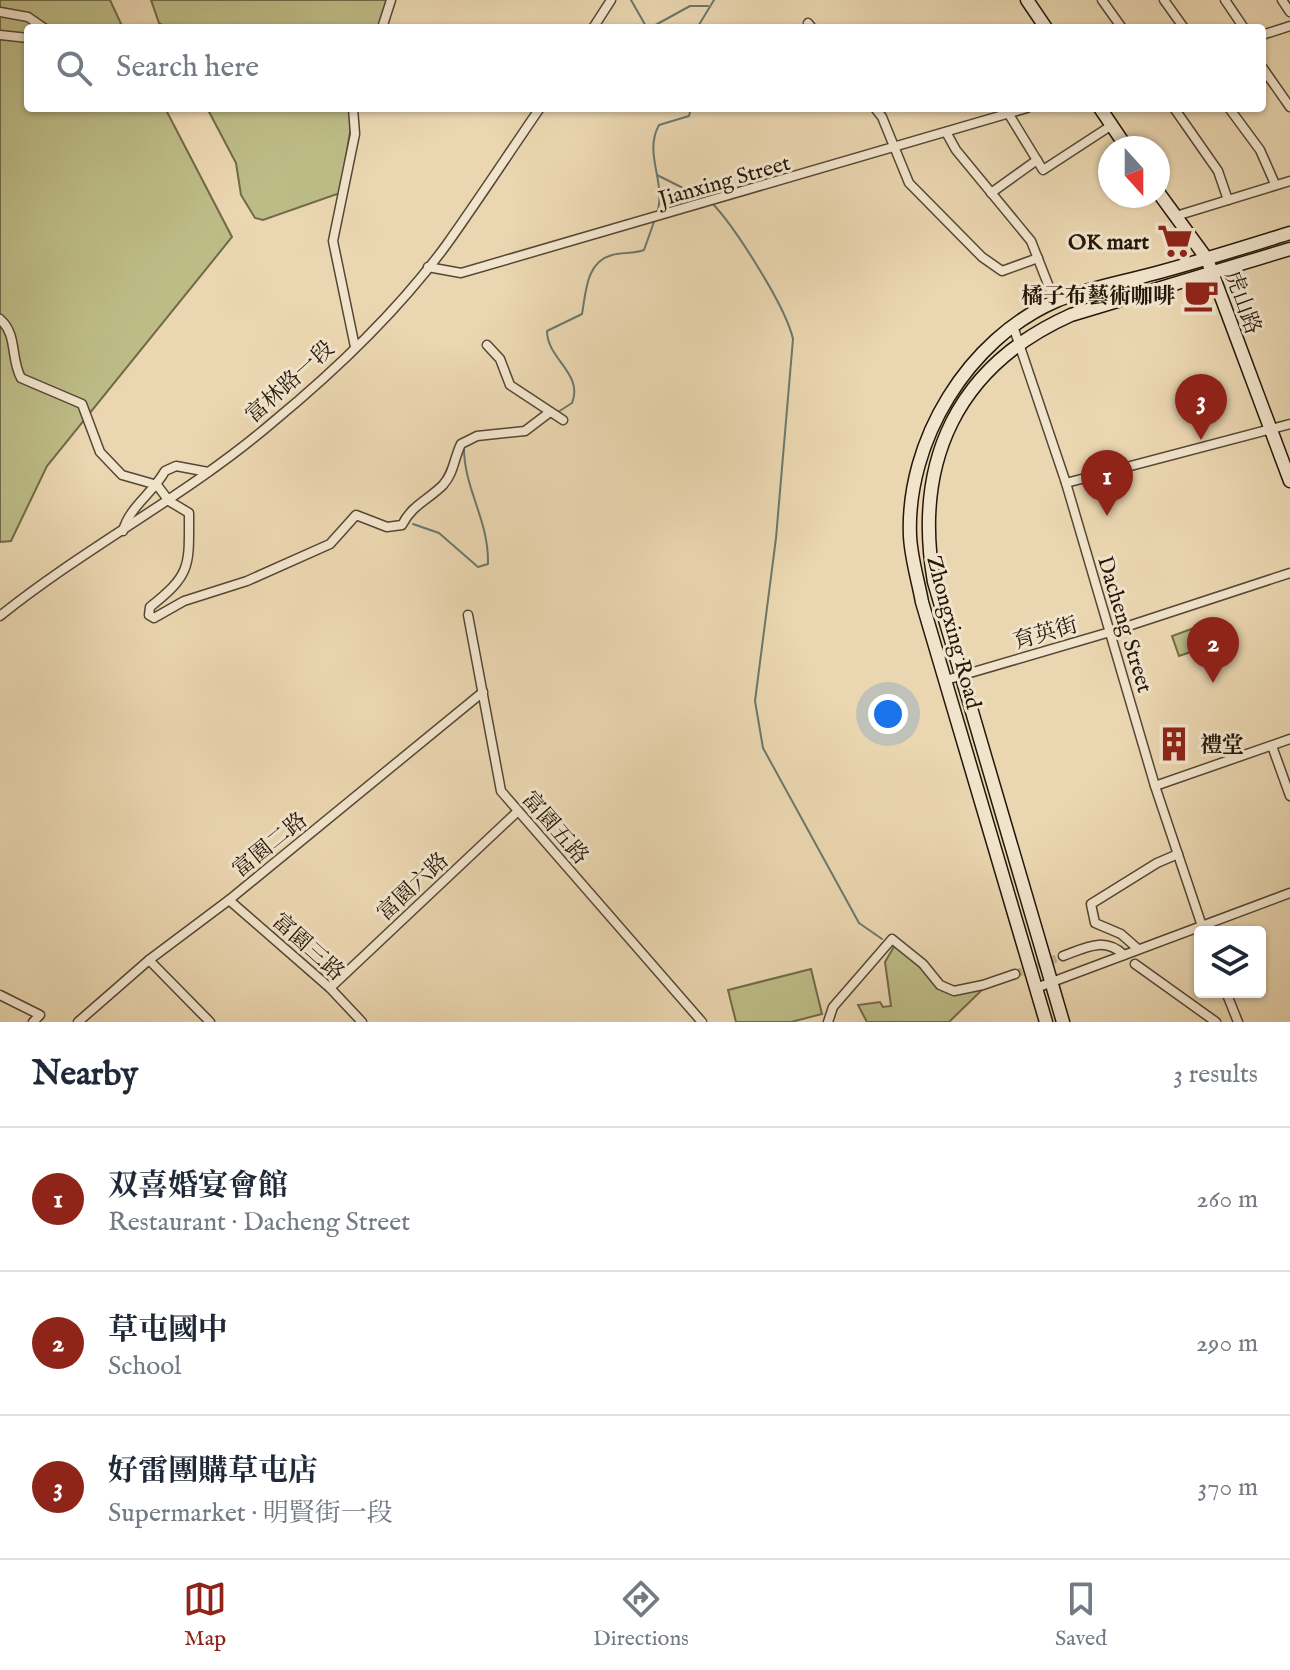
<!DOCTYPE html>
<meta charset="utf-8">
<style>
:root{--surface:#fff;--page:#f2f2f3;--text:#1f2937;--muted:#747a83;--line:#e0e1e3;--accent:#8f2418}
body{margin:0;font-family:"IM FELL English","Noto Serif TC",serif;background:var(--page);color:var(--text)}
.controls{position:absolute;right:24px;bottom:24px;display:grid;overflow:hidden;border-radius:8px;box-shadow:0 2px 6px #0004}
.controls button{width:72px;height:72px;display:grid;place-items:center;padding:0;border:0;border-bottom:2px solid var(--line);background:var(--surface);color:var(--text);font:40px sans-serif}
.compass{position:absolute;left:1098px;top:136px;width:72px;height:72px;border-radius:50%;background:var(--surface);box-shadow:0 2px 6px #0004;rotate:159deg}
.you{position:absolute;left:888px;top:714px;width:28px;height:28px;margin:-20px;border:6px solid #fff;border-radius:50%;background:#1a73e8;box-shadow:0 0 0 12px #1a73e833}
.badge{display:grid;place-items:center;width:52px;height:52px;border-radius:50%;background:var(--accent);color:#fff;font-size:26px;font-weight:700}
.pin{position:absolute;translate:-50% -66px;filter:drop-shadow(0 2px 4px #0008)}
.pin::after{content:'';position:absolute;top:42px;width:28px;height:24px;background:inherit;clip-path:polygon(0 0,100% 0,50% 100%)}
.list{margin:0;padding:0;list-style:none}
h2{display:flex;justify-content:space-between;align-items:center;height:104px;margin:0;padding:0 32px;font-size:34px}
h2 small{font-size:26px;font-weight:400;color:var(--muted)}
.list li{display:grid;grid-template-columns:52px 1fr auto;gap:24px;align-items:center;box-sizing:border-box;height:144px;padding:0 32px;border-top:2px solid var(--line)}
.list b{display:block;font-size:30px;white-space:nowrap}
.list p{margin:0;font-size:26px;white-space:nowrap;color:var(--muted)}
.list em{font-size:26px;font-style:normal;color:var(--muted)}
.icon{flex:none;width:44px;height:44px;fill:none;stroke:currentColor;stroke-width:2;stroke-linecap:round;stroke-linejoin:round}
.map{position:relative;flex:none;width:1290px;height:1022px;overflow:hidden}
.search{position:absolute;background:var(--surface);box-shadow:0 2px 6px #0004;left:24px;right:24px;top:24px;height:88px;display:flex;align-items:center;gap:20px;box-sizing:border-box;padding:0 28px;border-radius:8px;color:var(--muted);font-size:30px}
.sheet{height:536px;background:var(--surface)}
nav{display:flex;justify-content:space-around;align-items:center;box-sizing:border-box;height:112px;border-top:2px solid var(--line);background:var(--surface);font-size:22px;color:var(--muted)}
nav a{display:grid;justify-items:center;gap:4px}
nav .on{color:var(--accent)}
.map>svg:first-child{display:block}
.green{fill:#bdbc87;stroke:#716a48;stroke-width:2}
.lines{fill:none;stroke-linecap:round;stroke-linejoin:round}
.stream{stroke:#6a786c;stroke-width:2}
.street-tunnel{stroke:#c3b08f;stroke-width:8;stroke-dasharray:8 4;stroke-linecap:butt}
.street-casing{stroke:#564734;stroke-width:11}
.secondary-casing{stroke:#25170a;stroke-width:15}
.street{stroke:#f1e4cc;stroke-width:8}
.secondary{stroke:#f1e4cc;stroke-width:12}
.labels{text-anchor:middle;stroke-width:6;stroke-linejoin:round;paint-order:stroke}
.street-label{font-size:22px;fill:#25170a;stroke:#f1e4cc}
.poi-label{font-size:22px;font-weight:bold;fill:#25170a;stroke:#f1e4cc;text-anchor:end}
</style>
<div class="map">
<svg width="1290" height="1022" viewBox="0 0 1290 1022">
<rect width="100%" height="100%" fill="#ead6b0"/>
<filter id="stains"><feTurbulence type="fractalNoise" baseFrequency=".0025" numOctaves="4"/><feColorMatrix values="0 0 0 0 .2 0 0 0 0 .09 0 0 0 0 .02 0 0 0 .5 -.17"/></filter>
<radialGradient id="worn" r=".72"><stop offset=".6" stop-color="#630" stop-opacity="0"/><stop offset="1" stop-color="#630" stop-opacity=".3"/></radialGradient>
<g class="green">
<path d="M0 0H110L123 28H28V108H165L232 237 47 466 11 541 0 542Z"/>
<path d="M151 0H387L379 28H168L159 23Z"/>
<path d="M207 108H354L340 193 263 220 255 218 241 195 236 163Z"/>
<path d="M1210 622 1217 643 1179 656 1172 636Z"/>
<path d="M895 945 949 989 985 987 949 1022H867L858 1005 880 1002 883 1007 891 1006 885 962Z"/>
<path d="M811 969 822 1014 791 1022H736L728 990Z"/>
</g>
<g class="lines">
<g class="stream">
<path d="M631 0 647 28"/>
<path d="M650 28 690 6H708"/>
<path d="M697 28 714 0"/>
<path d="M657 175 703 198"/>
<path d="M712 203C735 227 786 307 793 339L776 538 755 701 763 748 859 923 882 939"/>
<path d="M657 213C667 183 643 154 659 125L689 116 691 108"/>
<path d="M558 412 572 403C584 374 547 359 547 331L582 314C586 292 586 262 612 255 623 252 633 254 644 250L655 219"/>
<path d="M413 524 439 533 478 567 488 564C489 520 464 489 464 448"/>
</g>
<path class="street-tunnel" d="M1015 974 1063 956"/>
<g class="street-casing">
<g id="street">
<path d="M1102 0 1122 28"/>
<path d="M1164 0 1184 28"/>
<path d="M1225 0 1244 28"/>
<path d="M1282 0 1290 12"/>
<path d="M0 12 28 17 44 28"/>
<path d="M808 23 812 28"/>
<path d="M382 28 391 0"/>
<path d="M593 28 611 0"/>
<path d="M0 35 28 38"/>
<path d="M1262 35 1290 26"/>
<path d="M1262 67 1290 107"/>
<path d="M353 108 355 134 333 241 355 347"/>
<path d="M875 108 882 117 909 183 982 257 1002 271 1038 258"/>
<path d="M1005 108 1043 170 1112 125"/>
<path d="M1174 108 1218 171 1228 200"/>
<path d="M1229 108 1260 150 1275 184"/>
<path d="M946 132 956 150 1031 241 1055 302"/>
<path d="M991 193 1037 160"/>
<path d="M1176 216 1290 181"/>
<path d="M428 267 461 273 1027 108"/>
<path d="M0 319C18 335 10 358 21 378L82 404 100 452 122 475 157 485 169 501 189 513C189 566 192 574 150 607L149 615 154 618 184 601 247 581 330 544 356 515 387 527 402 525C412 505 428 500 443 485 454 473 454 458 461 444L477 436 525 431 550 412"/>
<path d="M1013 326 1066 483 1155 786 1204 932"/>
<path d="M487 345 500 359 510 385 563 420"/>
<path d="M1066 483 1290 424"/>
<path d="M123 531C129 507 153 493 165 471L176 466 208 472"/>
<path d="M468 615 501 791 702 1022"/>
<path d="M0 616C87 546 188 495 273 422 336 370 399 310 447 244 479 199 509 153 540 108"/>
<path d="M946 680 1110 632 1290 573"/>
<path d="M1272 746 1290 796"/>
<path d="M1155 786 1290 739"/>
<path d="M229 900 330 988 362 1022"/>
<path d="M1138 949 1121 934 1095 923 1091 904 1157 863 1178 854"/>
<path d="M1063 956C1085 948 1104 936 1124 955"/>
<path d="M149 960 210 1022"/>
<path d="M1135 964 1216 1022"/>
<path d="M330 988 518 811"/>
<path d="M1036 988 1290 893"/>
<path d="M1226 992 1238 1022"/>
<path d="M0 995 40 1015 33 1022"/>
<path d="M78 1022 149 960 229 900 483 692"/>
<path d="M828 1022 833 1007 892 939 923 964 940 985 954 991 983 985 1015 974"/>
</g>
</g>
<g class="secondary-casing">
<g id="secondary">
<path d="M1027 0 1046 28"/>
<path d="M1100 108 1127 148"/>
<path d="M1158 192 1207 259 1290 481"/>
<path d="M1046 1022 922 602C918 580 911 558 910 536 906 441 968 339 1056 301 1088 288 1123 282 1156 273 1201 261 1245 247 1290 233"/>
<path d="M1063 1022 934 582C913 461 957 366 1071 315L1290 249"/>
</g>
</g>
<use href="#street" class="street"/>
<use href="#secondary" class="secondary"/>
</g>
<defs>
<g id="supermarket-bare" transform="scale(2.76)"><path d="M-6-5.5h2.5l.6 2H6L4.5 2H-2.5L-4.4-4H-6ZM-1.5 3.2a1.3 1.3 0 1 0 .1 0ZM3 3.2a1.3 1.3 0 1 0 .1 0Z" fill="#8f2418" stroke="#f1e4cc" stroke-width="2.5" paint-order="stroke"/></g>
<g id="cafe-bare" transform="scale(2.76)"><path d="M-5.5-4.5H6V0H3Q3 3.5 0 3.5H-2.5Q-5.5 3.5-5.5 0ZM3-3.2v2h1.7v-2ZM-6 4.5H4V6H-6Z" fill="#8f2418" stroke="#f1e4cc" stroke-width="2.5" paint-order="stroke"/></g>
<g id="building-bare" transform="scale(2.76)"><path d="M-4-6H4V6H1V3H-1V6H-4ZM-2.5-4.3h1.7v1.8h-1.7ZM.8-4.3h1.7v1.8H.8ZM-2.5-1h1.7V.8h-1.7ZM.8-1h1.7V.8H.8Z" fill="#8f2418" stroke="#f1e4cc" stroke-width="2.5" paint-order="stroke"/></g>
</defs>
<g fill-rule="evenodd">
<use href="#supermarket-bare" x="1175" y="241"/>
<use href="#cafe-bare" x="1201" y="295"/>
<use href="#building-bare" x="1174" y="744"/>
</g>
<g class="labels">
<g class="street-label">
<text transform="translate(724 180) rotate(-16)" y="8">Jianxing Street</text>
<text transform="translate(1244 302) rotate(70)" y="8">虎山路</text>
<text transform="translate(289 381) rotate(-42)" y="8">富林路一段</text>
<text transform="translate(1126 624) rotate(73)" y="8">Dacheng Street</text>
<text transform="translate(955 632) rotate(75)" y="8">Zhongxing Road</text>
<text transform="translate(1045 632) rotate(-16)" y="8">育英街</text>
<text transform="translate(556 827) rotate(49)" y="8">富園五路</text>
<text transform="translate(269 844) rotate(-39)" y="8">富園二路</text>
<text transform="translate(412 886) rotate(-43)" y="8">富園六路</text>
<text transform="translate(309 946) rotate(42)" y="8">富園三路</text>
</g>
<g class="poi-label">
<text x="1149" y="249">OK mart</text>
<text x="1175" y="303">橘子布藝術咖啡</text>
<text x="1200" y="752" text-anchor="start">禮堂</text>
</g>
</g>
<rect width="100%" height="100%" filter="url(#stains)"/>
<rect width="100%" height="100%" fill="url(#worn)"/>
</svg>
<div class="controls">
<button><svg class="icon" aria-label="layers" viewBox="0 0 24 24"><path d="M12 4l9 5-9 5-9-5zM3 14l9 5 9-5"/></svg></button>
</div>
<svg class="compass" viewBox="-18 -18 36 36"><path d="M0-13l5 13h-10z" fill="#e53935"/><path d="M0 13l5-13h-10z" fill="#747a83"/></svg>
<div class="you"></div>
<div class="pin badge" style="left:1107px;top:516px">1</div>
<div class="pin badge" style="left:1213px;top:683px">2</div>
<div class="pin badge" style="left:1201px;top:440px">3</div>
<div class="search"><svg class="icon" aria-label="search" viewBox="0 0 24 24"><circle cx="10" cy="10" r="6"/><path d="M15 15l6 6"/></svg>Search here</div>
</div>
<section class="sheet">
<h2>Nearby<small>3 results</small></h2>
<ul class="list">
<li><span class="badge">1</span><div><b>双喜婚宴會館</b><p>Restaurant · Dacheng Street</p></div><em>260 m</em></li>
<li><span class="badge">2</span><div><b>草屯國中</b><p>School</p></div><em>290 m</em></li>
<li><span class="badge">3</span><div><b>好雷團購草屯店</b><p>Supermarket · 明賢街一段</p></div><em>370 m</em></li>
</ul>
</section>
<nav>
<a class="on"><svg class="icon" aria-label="map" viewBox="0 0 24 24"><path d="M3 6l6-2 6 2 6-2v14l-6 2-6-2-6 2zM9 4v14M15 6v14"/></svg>Map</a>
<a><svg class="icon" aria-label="directions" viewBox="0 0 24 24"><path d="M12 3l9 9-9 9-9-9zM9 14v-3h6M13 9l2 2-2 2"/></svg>Directions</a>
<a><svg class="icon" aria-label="saved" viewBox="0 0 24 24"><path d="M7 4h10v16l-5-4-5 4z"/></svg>Saved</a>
</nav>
